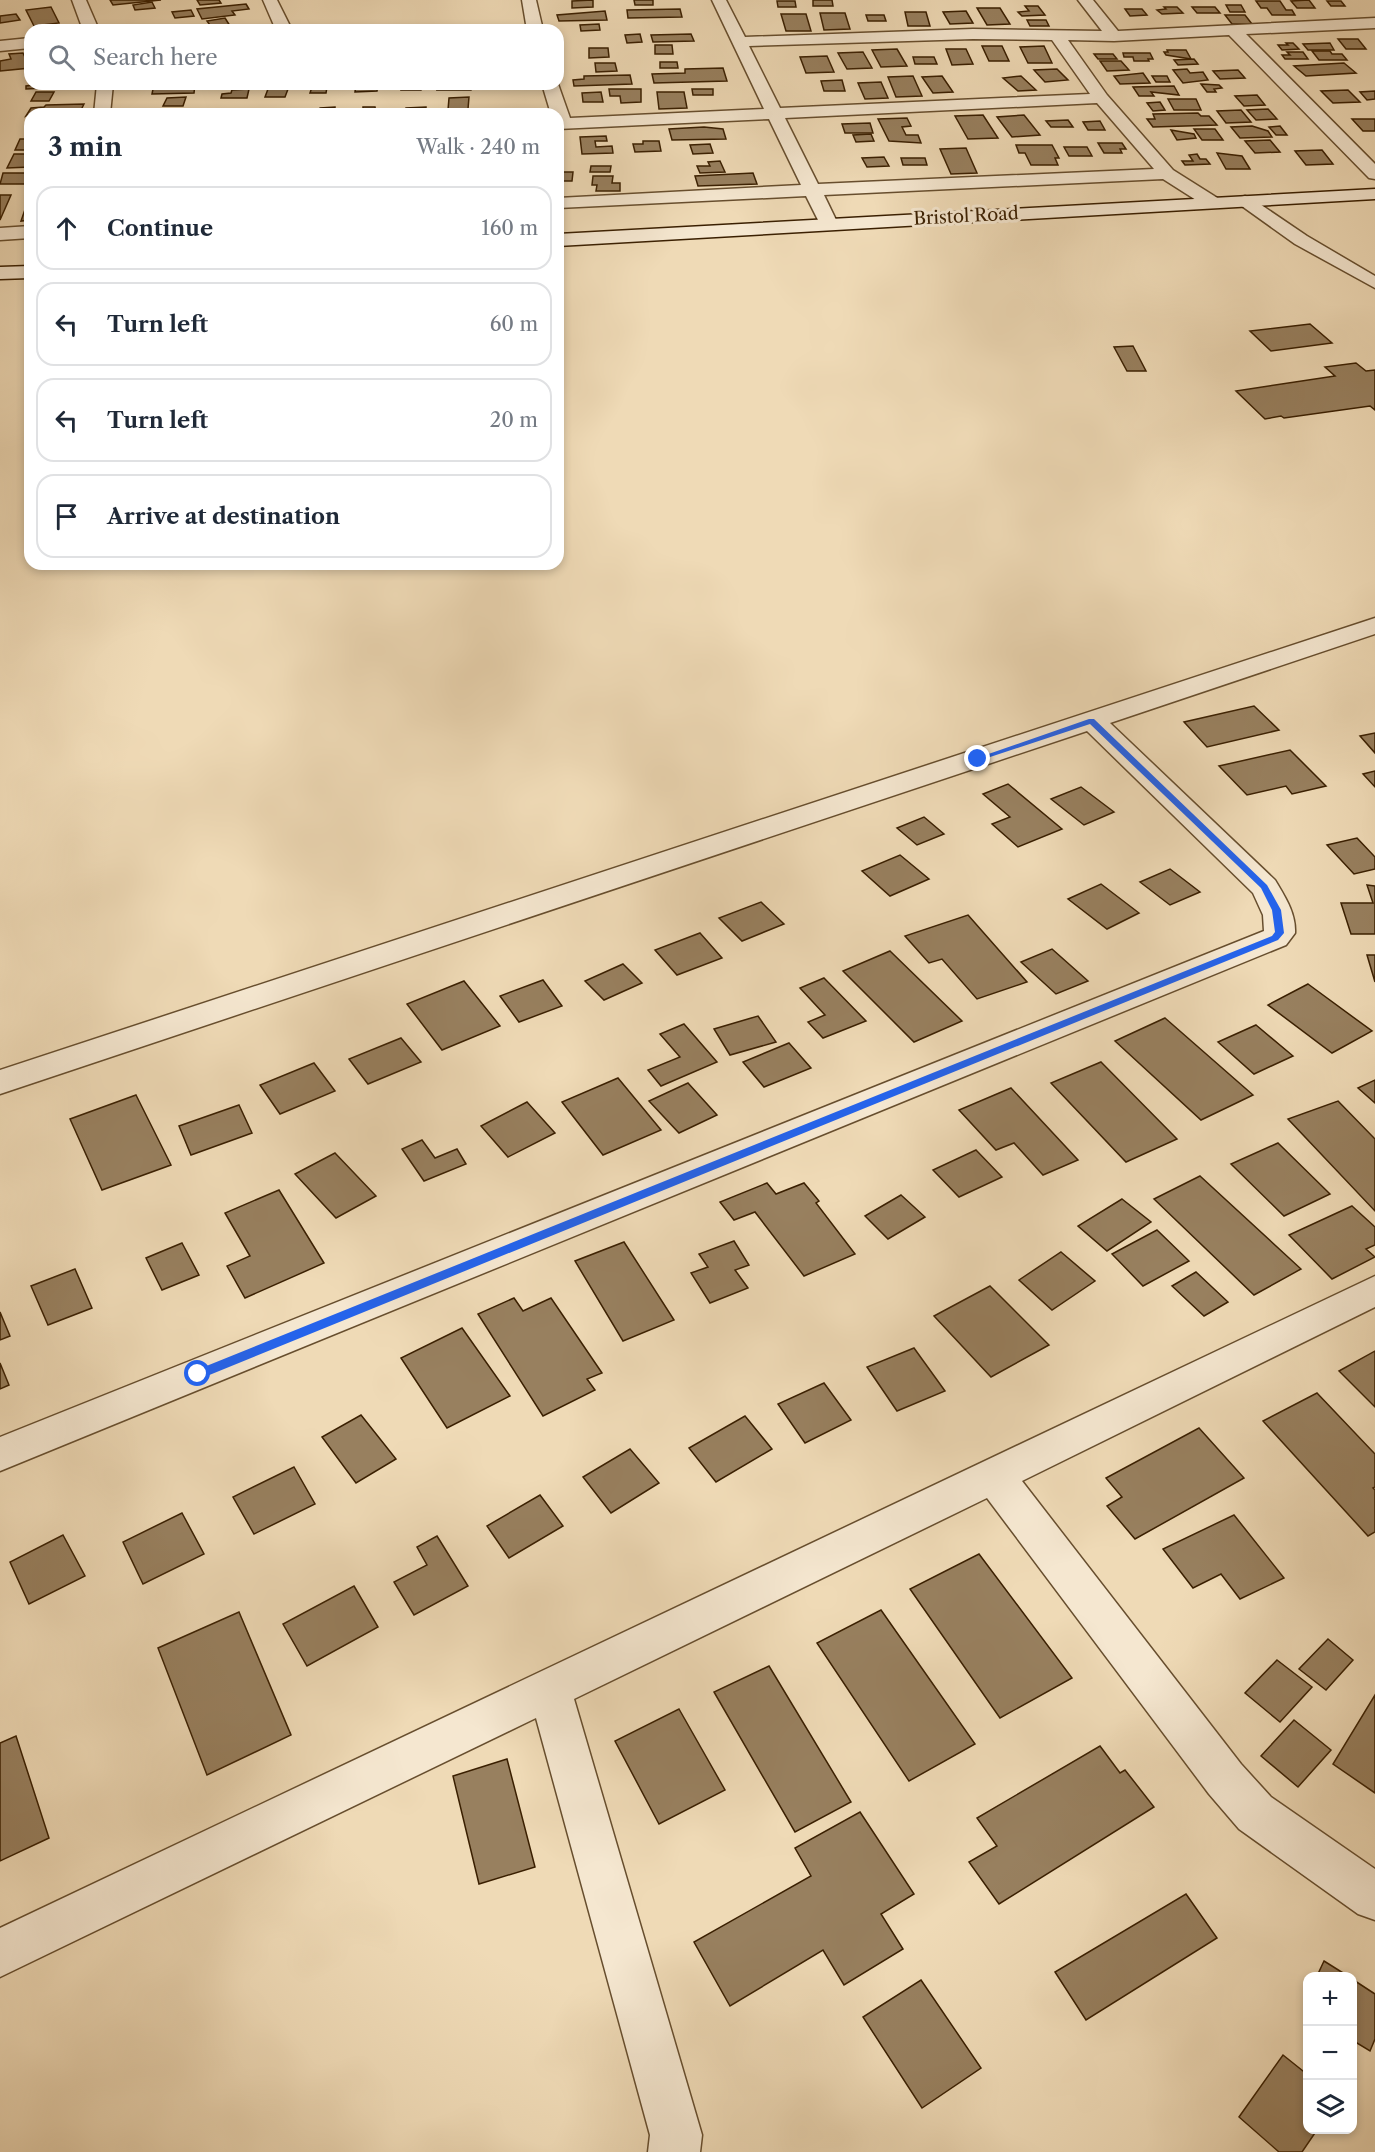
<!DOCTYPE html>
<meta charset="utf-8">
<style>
:root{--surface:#fff;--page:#f2f2f3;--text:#1f2937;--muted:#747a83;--line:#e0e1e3}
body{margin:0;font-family:"Libre Caslon Text",serif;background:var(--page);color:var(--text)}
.controls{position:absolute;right:18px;bottom:18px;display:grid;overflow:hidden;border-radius:12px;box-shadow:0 3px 9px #0003}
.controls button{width:54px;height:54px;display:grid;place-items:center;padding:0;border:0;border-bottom:2px solid var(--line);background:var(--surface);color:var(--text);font:30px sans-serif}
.stop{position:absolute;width:18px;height:18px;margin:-14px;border:4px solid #2563eb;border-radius:50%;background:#fff}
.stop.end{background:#2563eb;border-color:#fff;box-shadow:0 2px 6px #0008}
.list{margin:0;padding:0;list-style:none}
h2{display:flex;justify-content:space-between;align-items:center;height:78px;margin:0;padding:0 24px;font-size:26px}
h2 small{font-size:20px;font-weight:400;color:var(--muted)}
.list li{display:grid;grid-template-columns:39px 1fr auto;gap:18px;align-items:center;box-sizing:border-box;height:84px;margin:0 12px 12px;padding:0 12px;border:2px solid var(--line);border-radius:18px}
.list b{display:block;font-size:22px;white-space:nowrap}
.list em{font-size:20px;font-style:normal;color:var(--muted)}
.icon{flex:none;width:33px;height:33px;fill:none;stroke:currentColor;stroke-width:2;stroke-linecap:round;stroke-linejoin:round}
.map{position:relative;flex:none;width:1375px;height:2152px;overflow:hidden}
.search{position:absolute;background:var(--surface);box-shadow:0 3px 9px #0003;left:24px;top:24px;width:540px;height:66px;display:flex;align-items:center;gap:15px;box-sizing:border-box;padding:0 21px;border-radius:18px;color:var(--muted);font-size:22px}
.panel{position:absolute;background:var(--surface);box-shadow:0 3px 9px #0003;left:24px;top:108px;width:540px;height:462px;border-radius:18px}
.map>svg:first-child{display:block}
.building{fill:#98805f;stroke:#3a1f01;stroke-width:1.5}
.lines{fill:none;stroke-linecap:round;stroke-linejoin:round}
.lane-casing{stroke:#674e2e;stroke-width:3}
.street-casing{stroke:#674e2e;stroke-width:3}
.secondary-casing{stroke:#3a1f01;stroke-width:3}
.lane{fill:#f5e7d0;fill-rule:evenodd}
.street{fill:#f5e7d0;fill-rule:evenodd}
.secondary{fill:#f5e7d0;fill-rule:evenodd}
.route{fill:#2563eb}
.labels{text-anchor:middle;stroke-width:6;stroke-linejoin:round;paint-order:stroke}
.far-street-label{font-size:18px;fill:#3a1f01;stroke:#f5e7d0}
</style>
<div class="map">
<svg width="1375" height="2152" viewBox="0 0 1375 2152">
<rect width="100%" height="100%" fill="#efdab6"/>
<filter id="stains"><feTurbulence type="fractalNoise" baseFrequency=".00333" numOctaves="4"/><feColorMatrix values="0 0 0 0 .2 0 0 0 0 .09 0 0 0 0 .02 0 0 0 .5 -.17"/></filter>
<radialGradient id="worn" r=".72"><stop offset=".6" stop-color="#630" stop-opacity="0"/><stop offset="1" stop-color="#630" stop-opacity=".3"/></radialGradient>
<g class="building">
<path d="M110 0H161L113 5Z"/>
<path d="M197 0H219L221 3 200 5Z"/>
<path d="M593 0V7L572 8V1Z"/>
<path d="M634 0H653V5H635Z"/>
<path d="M813 0H832L833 6H813Z"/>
<path d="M1309 0 1315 8H1297L1291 1Z"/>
<path d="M777 1H795L796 7H778Z"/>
<path d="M1256 1H1280L1286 10H1292L1295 15H1272L1267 8H1261Z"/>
<path d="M1327 1H1341L1345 6H1331Z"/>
<path d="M152 2 155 8 135 10 133 5Z"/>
<path d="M246 4 249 9 232 11 235 15 202 19 197 9Z"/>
<path d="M1226 5H1241L1245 12H1230Z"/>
<path d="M1025 6H1038L1045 15 1022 16 1018 12 1029 11Z"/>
<path d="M51 7 59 23 34 26 26 10Z"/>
<path d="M1164 7H1177L1183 13 1162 14 1157 10 1166 9Z"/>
<path d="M1192 7H1215L1220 13H1197Z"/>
<path d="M977 8H1000L1010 24 987 25Z"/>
<path d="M680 9 682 17 628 18 627 10Z"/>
<path d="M1125 9H1142L1147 15 1130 16Z"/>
<path d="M191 10 194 16 175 18 172 12Z"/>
<path d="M605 11 607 20 559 21 557 15Z"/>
<path d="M966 11 973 23 950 24 943 12Z"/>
<path d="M905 12H926L930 26H908Z"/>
<path d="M820 13H845L850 29 824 30Z"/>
<path d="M16 14 20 20 0 23V16Z"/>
<path d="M781 14H806L811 31H786Z"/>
<path d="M866 15H884L886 21H868Z"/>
<path d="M1225 15H1245L1252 24H1232Z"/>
<path d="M225 18 230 26 212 28 207 21Z"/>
<path d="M1027 20H1046L1049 26H1030Z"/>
<path d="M599 24 600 30 581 31 580 25Z"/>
<path d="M640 34 642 42 627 43 625 35Z"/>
<path d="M691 34 694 41 653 42 651 35Z"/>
<path d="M1338 39H1358L1366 49H1346Z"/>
<path d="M1286 43H1293L1299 49 1282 50 1278 45H1288Z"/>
<path d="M1330 43 1334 50H1308L1303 44Z"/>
<path d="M655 45H672L673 54H655Z"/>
<path d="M982 46H1002L1009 61H989Z"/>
<path d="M1044 46 1052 63H1028L1020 47Z"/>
<path d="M589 48H608L609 57 589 58Z"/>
<path d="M897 49 907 66 881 67 872 50Z"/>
<path d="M946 49H966L973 64 952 65Z"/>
<path d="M1167 50H1186L1191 59 1166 55 1164 52H1168Z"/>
<path d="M1312 51H1330L1332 54H1342L1347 60H1319Z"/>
<path d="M863 52 872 68 847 69 838 53Z"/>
<path d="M1287 52H1303L1308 59H1285L1282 55H1290Z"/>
<path d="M23 53 30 68 0 71V61L11 59 9 54Z"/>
<path d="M1123 53H1150L1153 59H1148L1149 61H1134L1133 57H1124Z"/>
<path d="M1094 54H1113L1117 59H1098Z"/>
<path d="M827 56 834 72 806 73 800 57Z"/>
<path d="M913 57H934L937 64H915Z"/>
<path d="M1194 59 1198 64 1178 65 1174 60Z"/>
<path d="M1100 61H1121L1129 70 1107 71Z"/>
<path d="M660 62H677L678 68H660Z"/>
<path d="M595 63H615L617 71 596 72Z"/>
<path d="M1344 63 1356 73 1306 76 1294 66Z"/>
<path d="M723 68 727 81 654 83 652 74 685 73V69Z"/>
<path d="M1057 69 1068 80 1045 82 1034 70Z"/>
<path d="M1187 69 1190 73 1203 72 1208 80 1183 83 1173 70Z"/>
<path d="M1238 70 1245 78 1220 79 1213 71Z"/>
<path d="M1143 73 1150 83 1120 84 1114 76Z"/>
<path d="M630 75 632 84 574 86 573 80 584 79V76Z"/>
<path d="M913 76 922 96 896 97 888 77Z"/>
<path d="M942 76 953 92 933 93 922 77Z"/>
<path d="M1021 76 1036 90 1018 91 1003 78Z"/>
<path d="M1152 76H1167L1170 82H1156Z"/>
<path d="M842 80 845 91H824L821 81Z"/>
<path d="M881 82 888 98 865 99 858 83Z"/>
<path d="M40 84H66V87L26 89V86Z"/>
<path d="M154 84H195L194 93 152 94Z"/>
<path d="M356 84H378L377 91 355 92Z"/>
<path d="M402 84H422L421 90H401Z"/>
<path d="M439 84H472L471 90H437Z"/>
<path d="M484 84H527V87L484 88Z"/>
<path d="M1201 84 1219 85 1222 88 1214 89 1216 92H1207Z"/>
<path d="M1174 86 1179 95 1151 92 1154 96H1139L1133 87Z"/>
<path d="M312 87H327L326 93H310Z"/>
<path d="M249 89 247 98H221L222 94 231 93 232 90Z"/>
<path d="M268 89H288L285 97H265Z"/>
<path d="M609 89H641V102L621 103 620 96H610Z"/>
<path d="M692 89H713V95H693Z"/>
<path d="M1348 90 1360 102 1333 103 1321 91Z"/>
<path d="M1375 91V99L1367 100 1360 92Z"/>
<path d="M36 92H54L49 101H31Z"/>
<path d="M601 92 603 102H583L582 93Z"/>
<path d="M657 92H684L687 108 659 109Z"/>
<path d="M1257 95 1265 105 1244 106 1235 96Z"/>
<path d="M186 97 183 106H163L167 98Z"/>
<path d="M469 97 468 109 448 110 449 98Z"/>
<path d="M1168 99H1196L1201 110H1174Z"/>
<path d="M1160 102 1165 110 1153 111 1147 103Z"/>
<path d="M84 104 79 114H30L26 116 31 108 44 107 46 105Z"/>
<path d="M335 107V114H309L318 112 320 108Z"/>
<path d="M363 107H375L376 114H355V110H363Z"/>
<path d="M426 107V114H406V108Z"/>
<path d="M184 109 183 114H137L138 111Z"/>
<path d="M1268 109 1277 119 1256 120 1247 110Z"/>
<path d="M1241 110 1251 122 1226 123 1217 111Z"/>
<path d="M1198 113 1201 116H1209L1217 125 1153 127 1147 119H1155L1153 114Z"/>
<path d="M983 115 998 138 968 139 955 116Z"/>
<path d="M1024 115 1040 135 1012 137 997 117Z"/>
<path d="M907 118 911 126 902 127 906 135H918L921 143 889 141 878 119Z"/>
<path d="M1352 119H1375V131H1363Z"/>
<path d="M1068 120 1073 127H1051L1046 121Z"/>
<path d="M1100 121 1105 130H1088L1083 122Z"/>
<path d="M870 123 873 133H845L842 124Z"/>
<path d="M1252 126 1268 131 1272 137 1240 138 1231 127Z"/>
<path d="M1280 126 1287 135H1276L1269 127Z"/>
<path d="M704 127 723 129 726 139 672 140 669 129Z"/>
<path d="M1194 129H1215L1223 140H1202Z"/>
<path d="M1171 130 1194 134 1196 138 1177 140Z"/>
<path d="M871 134 874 141 856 142 853 135Z"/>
<path d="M606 136 607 141H595L596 147 612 146 613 153 582 154 580 137Z"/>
<path d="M20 139H30V150H15Z"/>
<path d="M1270 140 1280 152 1255 153 1245 141Z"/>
<path d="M643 141H659L661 151 635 152 633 144H643Z"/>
<path d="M1098 143H1122L1126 149H1120L1122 153H1104Z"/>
<path d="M710 144 713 153 693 154 690 145Z"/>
<path d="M1016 145H1052L1059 158H1055L1058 165H1031L1025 153H1019Z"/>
<path d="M1064 147H1087L1092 156H1069Z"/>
<path d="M966 148 977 173 951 174 940 149Z"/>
<path d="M1322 150 1333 164 1306 165 1295 151Z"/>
<path d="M1217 153 1242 156 1250 169H1226Z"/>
<path d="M14 154H30V167L7 168Z"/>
<path d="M1197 154 1200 159H1206L1210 164 1185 165 1182 161H1193L1189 155Z"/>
<path d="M884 157 889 166 867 167 862 158Z"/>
<path d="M901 158H925L927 165H903Z"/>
<path d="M720 161 725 172 700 173 697 166H710L708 162Z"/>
<path d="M591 166H611L610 172H590Z"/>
<path d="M558 172H573L572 181H558Z"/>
<path d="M3 173H30L26 184H0Z"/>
<path d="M753 173 757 184 698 186 695 176Z"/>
<path d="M593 176H613L612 183H620V191H596L597 185H592Z"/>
<path d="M0 195H11L0 220Z"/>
<path d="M30 195V220L21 221Z"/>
<path d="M1310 324 1332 343 1271 351 1250 331Z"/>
<path d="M1133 346 1146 371H1127L1114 347Z"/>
<path d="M1356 363 1366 371 1375 370V410L1370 406 1284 418 1281 416 1265 419 1236 391 1335 376 1325 367Z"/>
<path d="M1254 706 1279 730 1207 747 1184 722Z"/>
<path d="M1375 733V753L1360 736Z"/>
<path d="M1290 750 1326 786 1292 794 1286 786 1247 795 1219 766Z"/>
<path d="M1375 771V787L1363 774Z"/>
<path d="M1008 784 1062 829 1018 847 992 824 1010 817 983 794Z"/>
<path d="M1081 787 1114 812 1084 825 1051 799Z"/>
<path d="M924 817 944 834 917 845 897 828Z"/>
<path d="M1357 838 1375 857V869L1354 874 1327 845Z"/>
<path d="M900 855 929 879 890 896 862 871Z"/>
<path d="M1170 869 1200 892 1170 905 1140 882Z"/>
<path d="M1101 884 1139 913 1107 929 1068 899Z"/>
<path d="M1367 885 1375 886V934H1351L1341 903H1373Z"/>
<path d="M761 902 784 924 742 941 719 918Z"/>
<path d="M968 915 1027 982 977 999 942 959 929 963 905 936Z"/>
<path d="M700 933 722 958 677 975 655 950Z"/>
<path d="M1052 949 1088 981 1056 994 1021 962Z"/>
<path d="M890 951 962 1021 914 1042 843 971Z"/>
<path d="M1367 955H1375V982Z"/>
<path d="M623 964 642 983 604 1000 585 981Z"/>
<path d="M824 978 866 1021 823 1038 808 1022 825 1015 800 988Z"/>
<path d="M543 980 562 1006 519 1022 500 996Z"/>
<path d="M464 981 500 1026 442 1050 407 1004Z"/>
<path d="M1308 984 1372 1031 1332 1053 1268 1005Z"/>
<path d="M758 1016 776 1042 730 1055 714 1029Z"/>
<path d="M1165 1018 1253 1095 1201 1120 1115 1041Z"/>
<path d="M684 1024 717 1062 661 1086 648 1070 680 1057 660 1034Z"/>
<path d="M1256 1025 1293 1056 1254 1074 1218 1042Z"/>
<path d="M401 1038 421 1062 368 1084 349 1059Z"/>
<path d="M789 1043 811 1068 764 1087 743 1062Z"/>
<path d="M1101 1062 1177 1139 1126 1162 1051 1083Z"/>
<path d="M314 1063 335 1091 280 1114 260 1085Z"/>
<path d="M618 1078 661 1130 603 1155 562 1102Z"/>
<path d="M1375 1080V1103L1358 1088Z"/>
<path d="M688 1083 717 1115 679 1133 649 1101Z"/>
<path d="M1011 1088 1078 1160 1043 1175 1014 1143 996 1150 959 1110Z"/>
<path d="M136 1095 171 1165 102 1190 70 1119Z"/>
<path d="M1338 1101 1375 1139V1211L1288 1119Z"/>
<path d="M527 1102 555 1133 508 1157 481 1126Z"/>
<path d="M239 1105 252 1133 191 1155 179 1126Z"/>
<path d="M422 1140 435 1158 457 1149 466 1164 424 1181 402 1149Z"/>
<path d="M1278 1143 1330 1194 1284 1216 1231 1164Z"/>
<path d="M976 1150 1002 1177 959 1197 933 1170Z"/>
<path d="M335 1153 376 1196 336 1218 295 1174Z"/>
<path d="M1200 1176 1301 1269 1254 1295 1154 1199Z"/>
<path d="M767 1183 776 1194 804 1183 819 1201 816 1203 855 1254 804 1276 755 1212 734 1220 720 1202Z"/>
<path d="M279 1190 324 1263 245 1298 227 1266 250 1256 225 1213Z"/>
<path d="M901 1195 925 1217 888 1239 865 1216Z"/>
<path d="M1122 1199 1151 1222 1107 1251 1078 1226Z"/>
<path d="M1352 1206 1375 1227V1245L1366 1249 1375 1257 1332 1279 1289 1235Z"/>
<path d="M1157 1230 1189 1261 1143 1286 1112 1254Z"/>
<path d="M734 1241 749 1265 735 1270 748 1288 710 1303 691 1273 708 1267 699 1254Z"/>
<path d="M624 1242 674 1320 623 1341 575 1261Z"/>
<path d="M182 1243 199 1275 162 1290 146 1258Z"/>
<path d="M1061 1252 1095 1281 1052 1310 1019 1280Z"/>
<path d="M75 1269 92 1308 48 1325 31 1286Z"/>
<path d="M1196 1272 1228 1302 1204 1316 1172 1286Z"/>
<path d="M990 1286 1049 1345 991 1377 934 1316Z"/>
<path d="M514 1298 523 1311 551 1298 602 1373 587 1379 595 1390 543 1416 478 1314Z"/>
<path d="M0 1312 10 1336 0 1340Z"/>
<path d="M462 1328 510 1396 447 1428 401 1358Z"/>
<path d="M914 1348 945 1391 897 1411 867 1367Z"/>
<path d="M1375 1351V1407L1339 1371Z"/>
<path d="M0 1363 9 1385 0 1389Z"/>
<path d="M824 1383 851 1420 805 1443 778 1404Z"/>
<path d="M1317 1393 1375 1454V1487L1373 1488 1375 1490V1532L1368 1536 1263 1421Z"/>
<path d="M361 1415 396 1459 356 1483 322 1437Z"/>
<path d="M745 1416 772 1449 716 1482 689 1448Z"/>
<path d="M1199 1428 1244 1478 1135 1539 1107 1506 1122 1497 1106 1478Z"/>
<path d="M630 1449 659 1483 611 1513 583 1477Z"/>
<path d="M294 1467 315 1504 254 1534 233 1497Z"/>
<path d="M540 1495 563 1526 509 1558 487 1526Z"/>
<path d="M182 1513 204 1554 143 1584 123 1542Z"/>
<path d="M1234 1515 1284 1578 1240 1599 1221 1574 1193 1588 1163 1549Z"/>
<path d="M63 1535 85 1576 29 1604 10 1562Z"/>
<path d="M437 1536 468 1586 414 1615 394 1582 427 1565 417 1547Z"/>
<path d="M979 1554 1072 1678 1000 1718 910 1589Z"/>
<path d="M354 1586 378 1627 307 1666 283 1624Z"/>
<path d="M881 1610 975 1744 909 1781 817 1643Z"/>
<path d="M239 1612 291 1735 207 1775 158 1648Z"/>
<path d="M1328 1639 1353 1660 1326 1690 1299 1669Z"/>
<path d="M1277 1660 1312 1687 1280 1722 1245 1693Z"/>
<path d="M769 1666 851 1802 795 1832 714 1692Z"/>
<path d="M1375 1695V1793L1333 1764Z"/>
<path d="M679 1709 725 1790 659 1824 615 1741Z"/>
<path d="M1294 1720 1331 1750 1298 1787 1261 1756Z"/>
<path d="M16 1736 49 1838 0 1861V1743Z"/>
<path d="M1100 1746 1120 1773 1125 1770 1154 1807 999 1904 969 1862 997 1846 977 1818Z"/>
<path d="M507 1759 535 1867 479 1884 453 1776Z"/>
<path d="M860 1812 914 1894 881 1914 903 1949 844 1985 823 1950 730 2006 694 1942 811 1876 795 1848Z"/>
<path d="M1186 1894 1217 1938 1086 2020 1055 1972Z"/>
<path d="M1324 1961 1348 1976H1317Z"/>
<path d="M1352 1979 1375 1994V2039L1370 2051 1352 2040Z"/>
<path d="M921 1980 981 2068 922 2108 863 2017Z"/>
<path d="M1283 2055 1308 2075V2130H1317L1302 2152H1279L1239 2117Z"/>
</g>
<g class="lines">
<g class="lane-casing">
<path id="lane" d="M1245 196 1251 198 1307 236 1375 276V288L1295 244 1239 204 1237 201 1239 198Z"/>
</g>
<g class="street-casing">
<g id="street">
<path d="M72 0H86L99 30H83Z"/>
<path d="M263 0H277L292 30H276Z"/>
<path d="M522 0H536L543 30H527Z"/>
<path d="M712 0H726L745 37 973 29 1102 31 1078 0H1093L1118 31 1375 18V28L1246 34 1375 164V179L1369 178 1229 35 1114 41 1068 40 1107 95 1173 170 1219 199 1222 203 1219 207H1207L1163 179 824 195 838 224 836 228H822L806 196 558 208V198L801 185 769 119 558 129V114H551L542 84H558L570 118 764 109ZM973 39 1052 40 1090 94 780 108 749 46ZM1097 103 1154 169 818 184 785 118Z"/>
<path d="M30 38V48L0 51V41Z"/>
<path d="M97 84H113L110 114H94Z"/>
<path d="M30 226V238L0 240V228Z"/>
<path d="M1375 618V634L1110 723 1275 880C1285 897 1296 913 1295 933L1286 945 0 1471V1437L1264 931 1263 915 1253 893 1087 731 0 1094V1070Z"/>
<path d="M1375 1276V1307L1022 1481 1241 1764 1271 1797 1375 1869V1920L1358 1914 1239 1829 1209 1794 987 1498 574 1699 702 2135 700 2152H648L650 2135 536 1718 0 1977V1928Z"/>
</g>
</g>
<g class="secondary-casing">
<g id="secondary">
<path d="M1375 189V199L558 246V234Z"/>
<path d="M30 266V278L0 279V267Z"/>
</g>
</g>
<use href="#lane" class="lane"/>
<use href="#street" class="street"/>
<use href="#secondary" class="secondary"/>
</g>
<path class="route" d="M1089 719H1094L1267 885 1281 910 1284 933 1278 940 202 1378H194V1371L1272 936 1275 932 1272 910 1261 888 1090 724 981 760 974 759Z"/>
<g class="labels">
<g class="far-street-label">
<text transform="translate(966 216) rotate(-3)" y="6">Bristol Road</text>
</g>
</g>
<rect width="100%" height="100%" filter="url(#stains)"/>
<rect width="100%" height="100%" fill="url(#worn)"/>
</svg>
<div class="controls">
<button>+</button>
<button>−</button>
<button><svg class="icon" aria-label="layers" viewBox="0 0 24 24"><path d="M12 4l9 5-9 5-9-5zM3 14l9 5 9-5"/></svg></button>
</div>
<div class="stop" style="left:198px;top:1374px"></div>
<div class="stop end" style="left:978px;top:759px"></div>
<div class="search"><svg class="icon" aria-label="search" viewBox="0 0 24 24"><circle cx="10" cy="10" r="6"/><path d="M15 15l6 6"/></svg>Search here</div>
<section class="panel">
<h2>3 min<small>Walk · 240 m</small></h2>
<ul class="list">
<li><svg class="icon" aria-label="ahead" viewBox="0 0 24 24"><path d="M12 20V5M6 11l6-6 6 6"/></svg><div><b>Continue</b></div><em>160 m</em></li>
<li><svg class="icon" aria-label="left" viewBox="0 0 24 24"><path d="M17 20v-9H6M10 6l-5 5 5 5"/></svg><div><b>Turn left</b></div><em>60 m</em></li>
<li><svg class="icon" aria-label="left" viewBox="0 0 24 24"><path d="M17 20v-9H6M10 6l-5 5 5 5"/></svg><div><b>Turn left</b></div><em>20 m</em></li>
<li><svg class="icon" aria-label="arrive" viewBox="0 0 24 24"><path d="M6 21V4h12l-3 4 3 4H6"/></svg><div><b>Arrive at destination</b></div></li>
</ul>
</section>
</div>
